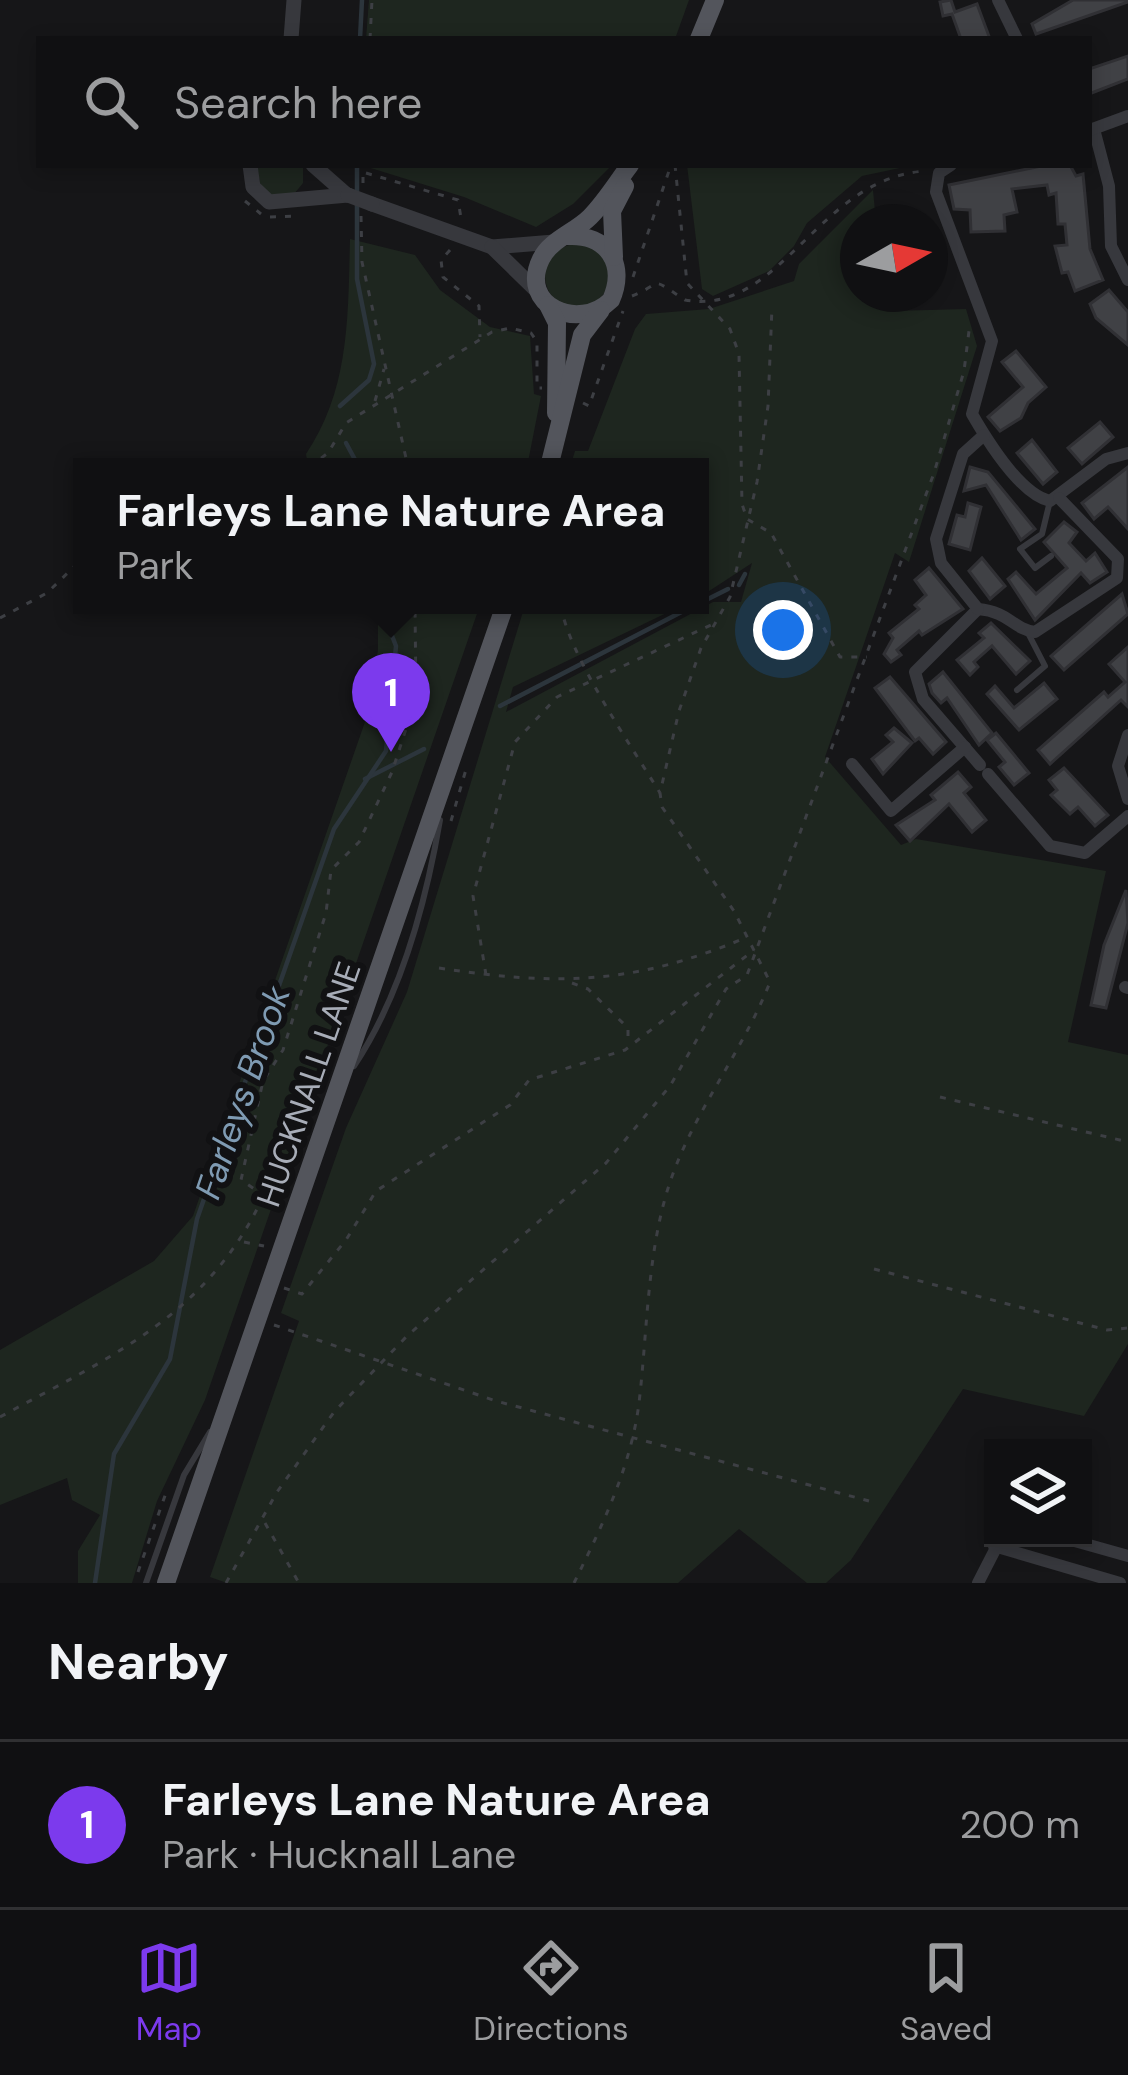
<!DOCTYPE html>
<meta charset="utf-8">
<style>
:root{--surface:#101012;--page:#1e1e20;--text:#f1f3f6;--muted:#9c9d9f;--line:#303032;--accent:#7c3aed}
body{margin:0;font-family:"DM Sans",sans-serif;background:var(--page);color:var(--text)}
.controls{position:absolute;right:36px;bottom:36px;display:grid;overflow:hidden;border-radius:0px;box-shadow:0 6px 18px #0003}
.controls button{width:108px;height:108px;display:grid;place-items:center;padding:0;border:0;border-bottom:3px solid var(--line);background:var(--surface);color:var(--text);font:60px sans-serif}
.compass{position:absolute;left:840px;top:204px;width:108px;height:108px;border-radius:50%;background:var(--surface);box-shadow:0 6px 18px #0003;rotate:81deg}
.you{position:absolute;left:783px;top:630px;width:42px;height:42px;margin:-30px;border:9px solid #fff;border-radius:50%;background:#1a73e8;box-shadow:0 0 0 18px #1a73e833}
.badge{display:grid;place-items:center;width:78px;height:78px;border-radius:50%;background:var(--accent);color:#fff;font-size:39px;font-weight:700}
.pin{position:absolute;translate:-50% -99px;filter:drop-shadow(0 3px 6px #0008)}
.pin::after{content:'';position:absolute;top:63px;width:42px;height:36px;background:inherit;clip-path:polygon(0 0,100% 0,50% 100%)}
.popup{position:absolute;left:73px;top:458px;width:636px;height:156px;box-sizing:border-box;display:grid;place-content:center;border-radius:0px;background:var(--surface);filter:drop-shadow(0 3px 9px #0005);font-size:39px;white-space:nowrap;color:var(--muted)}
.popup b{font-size:45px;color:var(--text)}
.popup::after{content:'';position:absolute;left:50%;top:100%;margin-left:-24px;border:24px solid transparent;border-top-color:var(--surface)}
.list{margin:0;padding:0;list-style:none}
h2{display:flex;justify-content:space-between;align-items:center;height:156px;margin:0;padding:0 48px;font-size:51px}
h2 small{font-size:39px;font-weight:400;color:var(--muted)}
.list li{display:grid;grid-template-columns:78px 1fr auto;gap:36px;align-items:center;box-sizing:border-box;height:168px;padding:0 48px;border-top:3px solid var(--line)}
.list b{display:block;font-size:45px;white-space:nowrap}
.list p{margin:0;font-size:39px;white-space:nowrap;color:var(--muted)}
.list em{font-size:39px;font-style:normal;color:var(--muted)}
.icon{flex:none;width:66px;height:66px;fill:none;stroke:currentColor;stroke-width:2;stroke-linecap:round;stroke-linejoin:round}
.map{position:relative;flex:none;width:1128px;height:1583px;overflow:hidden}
.search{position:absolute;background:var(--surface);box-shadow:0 6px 18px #0003;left:36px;right:36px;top:36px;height:132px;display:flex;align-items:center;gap:30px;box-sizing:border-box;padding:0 42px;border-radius:0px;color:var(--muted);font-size:45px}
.sheet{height:324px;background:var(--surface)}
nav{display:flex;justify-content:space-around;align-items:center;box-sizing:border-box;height:168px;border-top:3px solid var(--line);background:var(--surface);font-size:33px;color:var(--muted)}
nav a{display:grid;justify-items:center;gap:6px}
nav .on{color:var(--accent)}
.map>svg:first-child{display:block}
.green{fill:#1e261f}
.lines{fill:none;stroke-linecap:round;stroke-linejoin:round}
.stream{stroke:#2c353c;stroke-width:4.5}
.building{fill:#404145;stroke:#303034;stroke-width:3}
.path{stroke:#3d3f44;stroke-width:3;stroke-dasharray:6 9;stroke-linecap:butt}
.service{stroke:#37383d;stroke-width:6}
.minor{stroke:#37383d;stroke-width:12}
.tertiary{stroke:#37383d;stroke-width:15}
.primary{stroke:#53555c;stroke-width:18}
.tertiary-bridge{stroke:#37383d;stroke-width:15}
.labels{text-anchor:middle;stroke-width:12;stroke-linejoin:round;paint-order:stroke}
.street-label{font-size:33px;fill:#a8adb8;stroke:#111113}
.water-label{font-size:36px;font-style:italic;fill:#7f9bb3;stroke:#111113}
</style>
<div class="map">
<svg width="1128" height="1583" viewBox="0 0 1128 1583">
<rect width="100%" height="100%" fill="#161618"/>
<g class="green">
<path d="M369 0H689L675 39H366Z"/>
<path d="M257 165H303V183L294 194 273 197 261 189Z"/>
<path d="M361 165H612L573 204 536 227 464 197Z"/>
<path d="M687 165H914L862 176 807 223 794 246 769 271 713 296 702 289Z"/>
<path d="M873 190 876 222H858V294H876L892 311 966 309 977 346 909 562 895 553 825 757 901 845 916 839 1106 871 1068 1042 1128 1055V1344L1084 1416 963 1389 851 1560 826 1583H807L739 1529 678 1583H227L210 1577 299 1321 281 1313 346 1128 407 992 525 605H683L513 687 506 712 713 602H741L752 563 700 597V467H570L575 451H588L635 329 646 314 709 309 794 281 799 264Z"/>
<path d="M350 239 415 255 440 290 490 327 530 336 534 394 541 396 527 467H308L306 454C350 389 348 315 350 239Z"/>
<circle cx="577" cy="276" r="32"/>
<path d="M378 605H480L205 1400 157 1501 132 1583H78V1551L100 1515 72 1500 67 1478 0 1505V1350L154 1261 193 1216 366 719 378 650Z"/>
</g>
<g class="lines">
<g class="stream">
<path d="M360 39 362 0"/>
<path d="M340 406 369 380 374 364 357 279V165"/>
<path d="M346 443 359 467"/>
<path d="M739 585 745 574"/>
<path d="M700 603 728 589"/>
<path d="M500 706 695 605"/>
<path d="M365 779 424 749"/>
<path d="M95 1583 114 1454 170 1359 197 1219 334 829 386 751 396 646 387 623 392 605"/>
</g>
</g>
<g class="building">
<path d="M951 0 955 12 977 4 990 39H961L952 14 943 16 940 2Z"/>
<path d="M1073 0H1128V2L1036 34 1032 24Z"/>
<path d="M1128 56V79L1089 94V69Z"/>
<path d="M1046 165H1070L1076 176 1083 174 1090 249 1103 280 1075 291 1068 272 1062 273 1055 246 1067 245 1065 224H1058L1056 193 1049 195 1047 185 1012 189 1017 212 1004 215 1005 231 971 232 970 210 954 209 949 185Z"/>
<path d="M1109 290 1128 312V345L1096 318 1090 304Z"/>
<path d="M1016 351 1046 387 1028 403 1021 418 1000 431 988 417 1023 387 1002 362Z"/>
<path d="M1100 422 1113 437 1082 464 1068 448Z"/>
<path d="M1032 440 1057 472 1043 484 1017 453Z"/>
<path d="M970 467 988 472 1035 529 1021 540 986 485 964 491Z"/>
<path d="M1128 467V529L1108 507 1094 519 1082 503Z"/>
<path d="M968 503 981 507 970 550 949 544 957 515 965 517Z"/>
<path d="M1064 522 1077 532 1069 543 1086 561 1095 553 1107 572 1090 583 1081 573 1035 620 1008 579 1016 572 1036 594 1067 568 1044 542Z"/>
<path d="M982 558 1005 586 990 599 969 571Z"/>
<path d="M929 568 963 609 922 635 919 631 897 650 901 655 891 662 884 654 893 638 889 633 919 609 915 605 926 595 915 580Z"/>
<path d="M1122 594 1128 614 1064 670 1051 656Z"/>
<path d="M991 623 1030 661 1016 674 992 646 974 662 978 667 970 675 957 660 984 638 979 633Z"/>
<path d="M1128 647V707L1121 700 1050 764 1038 750 1104 692 1108 697 1125 682 1109 664Z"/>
<path d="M943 672 992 733 979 745 947 698 941 703 932 693 929 684Z"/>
<path d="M890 677 946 742 933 754 919 738 915 741 875 688Z"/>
<path d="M1044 683 1057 699 1019 730 987 694 995 686 1014 708Z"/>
<path d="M894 728 912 743 883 774 872 759 893 742 886 735Z"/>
<path d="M996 733 1029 773 1014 785 999 767 1005 762 987 740Z"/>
<path d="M1064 768 1108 815 1095 826 1078 807 1070 814 1051 795 1057 790 1049 780Z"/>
<path d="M958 772 971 787 964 793 986 820 972 832 949 804 910 841 896 825 935 800 931 795Z"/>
<path d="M1126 890 1128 923 1106 1008 1091 1005 1104 945Z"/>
</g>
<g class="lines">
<g class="path">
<path d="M370 39 372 0"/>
<path d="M675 165 687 283 730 329 739 354 742 504 747 519 771 533 840 657H867"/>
<path d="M366 173 458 200 461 218"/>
<path d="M363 183V165"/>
<path d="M245 201 261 214"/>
<path d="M361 216 362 262 408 467"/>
<path d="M270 217 295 216"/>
<path d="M450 250 441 260 443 277 479 306 480 337"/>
<path d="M633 277 671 165"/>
<path d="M632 296C665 283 647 275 685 300 781 317 818 177 926 171"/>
<path d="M375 401 384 369"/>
<path d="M583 403 589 406 623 311"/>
<path d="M309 467 328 453 346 423 492 332 510 328 531 333 537 342V388H542"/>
<path d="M561 605C567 653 632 747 660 793"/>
<path d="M0 618 47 593 82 559"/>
<path d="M451 821 467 766"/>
<path d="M439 968C557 986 633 985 745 938"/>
<path d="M486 975 473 896 515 742 557 697 713 624"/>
<path d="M572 983 588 989 628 1028V1045"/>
<path d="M940 1097 1128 1142"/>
<path d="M278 1205 241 1180 263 1081 283 1050 326 913 331 870 359 842 392 772 416 698 415 605"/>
<path d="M244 1242 264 1246"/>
<path d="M874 1269 1107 1330 1128 1328"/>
<path d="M284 1288 302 1294 346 1240 376 1191 510 1105 529 1080 625 1050 754 950"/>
<path d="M274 1325 496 1401 869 1501"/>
<path d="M0 1417C110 1357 207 1316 263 1197"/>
<path d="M265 1523 299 1583"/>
<path d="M138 1572 167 1490"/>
<path d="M226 1583 277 1492 334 1412 407 1336 606 1163 670 1086 726 989 747 975 934 473 964 371 970 323"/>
<path d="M574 1583C602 1526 631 1467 639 1403 647 1335 647 1261 666 1195 688 1118 741 1056 770 982L734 911 662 807 660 793 679 711 701 648 730 597 757 482 768 406 772 307"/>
</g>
<g class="service">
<path d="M1050 501 1042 534 1020 549 1035 568 1051 556"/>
<path d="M1017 690 1045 666 1028 633"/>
<path d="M354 1066C400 997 426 902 440 820"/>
<path d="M146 1583 184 1475 210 1432"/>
</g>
<g class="minor">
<path d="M998 0 1017 39"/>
<path d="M1094 129 1109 186 1111 246 1128 280"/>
<path d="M1090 130 1128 116"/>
<path d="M951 165 939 173 936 192 992 341 972 414C987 440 1020 494 1050 501L1106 459 1128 453"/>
<path d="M978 609C1010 612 1011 628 1035 632L1117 578 1118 559 1059 498"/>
<path d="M978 609 915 672 923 699 980 765"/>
<path d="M978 609 941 563 936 539 963 454 984 435"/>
<path d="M1128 735 1118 766 1128 799"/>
<path d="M852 764 891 811 965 747"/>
<path d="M988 774 1050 846 1085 853 1128 816"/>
<path d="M1125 987 1128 988"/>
<path d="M1064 1538 1128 1556"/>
<path d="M994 1546 1120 1583"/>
<path d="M978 1583 1001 1538"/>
</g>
<g class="tertiary">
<path d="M291 39 294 0"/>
<path d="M250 165 253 187 269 202 348 195"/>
<path d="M313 165 347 195"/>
<path d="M372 204 492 247 554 242"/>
<path d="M492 247 540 294"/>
</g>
<g class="primary">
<path d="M699 39 715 0"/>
<path d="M568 236C607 234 627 264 611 300 579 332 518 306 541 259 550 240 575 232 590 217 605 202 617 182 630 165"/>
<path d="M614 257 612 211 625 186"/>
<path d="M548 305 557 323 556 413"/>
<path d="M549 467 582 335 601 310"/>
<path d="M166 1583 505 605"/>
</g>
<path class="tertiary-bridge" d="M348 195 372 204"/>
</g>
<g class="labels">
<g class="street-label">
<text transform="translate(308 1084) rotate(-71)" y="12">HUCKNALL LANE</text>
</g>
<g class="water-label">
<text transform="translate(242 1092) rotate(-71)" y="13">Farleys Brook</text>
</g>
</g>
</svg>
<div class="controls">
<button><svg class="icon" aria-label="layers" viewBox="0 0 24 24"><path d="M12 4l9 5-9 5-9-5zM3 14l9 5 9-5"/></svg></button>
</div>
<svg class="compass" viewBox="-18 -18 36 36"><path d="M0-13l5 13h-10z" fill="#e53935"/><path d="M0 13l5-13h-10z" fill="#9c9d9f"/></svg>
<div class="you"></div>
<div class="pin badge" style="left:391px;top:752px">1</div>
<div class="popup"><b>Farleys Lane Nature Area</b>Park</div>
<div class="search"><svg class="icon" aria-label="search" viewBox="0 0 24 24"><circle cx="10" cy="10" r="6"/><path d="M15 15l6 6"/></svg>Search here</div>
</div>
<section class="sheet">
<h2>Nearby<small></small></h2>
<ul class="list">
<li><span class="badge">1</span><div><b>Farleys Lane Nature Area</b><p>Park · Hucknall Lane</p></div><em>200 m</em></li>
</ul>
</section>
<nav>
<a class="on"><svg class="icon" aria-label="map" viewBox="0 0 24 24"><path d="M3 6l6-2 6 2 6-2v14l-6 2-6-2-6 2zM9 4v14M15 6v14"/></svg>Map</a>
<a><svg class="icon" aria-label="directions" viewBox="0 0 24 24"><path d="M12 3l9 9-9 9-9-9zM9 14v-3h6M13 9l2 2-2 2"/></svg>Directions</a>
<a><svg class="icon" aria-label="saved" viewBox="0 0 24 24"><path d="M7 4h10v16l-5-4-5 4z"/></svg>Saved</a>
</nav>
